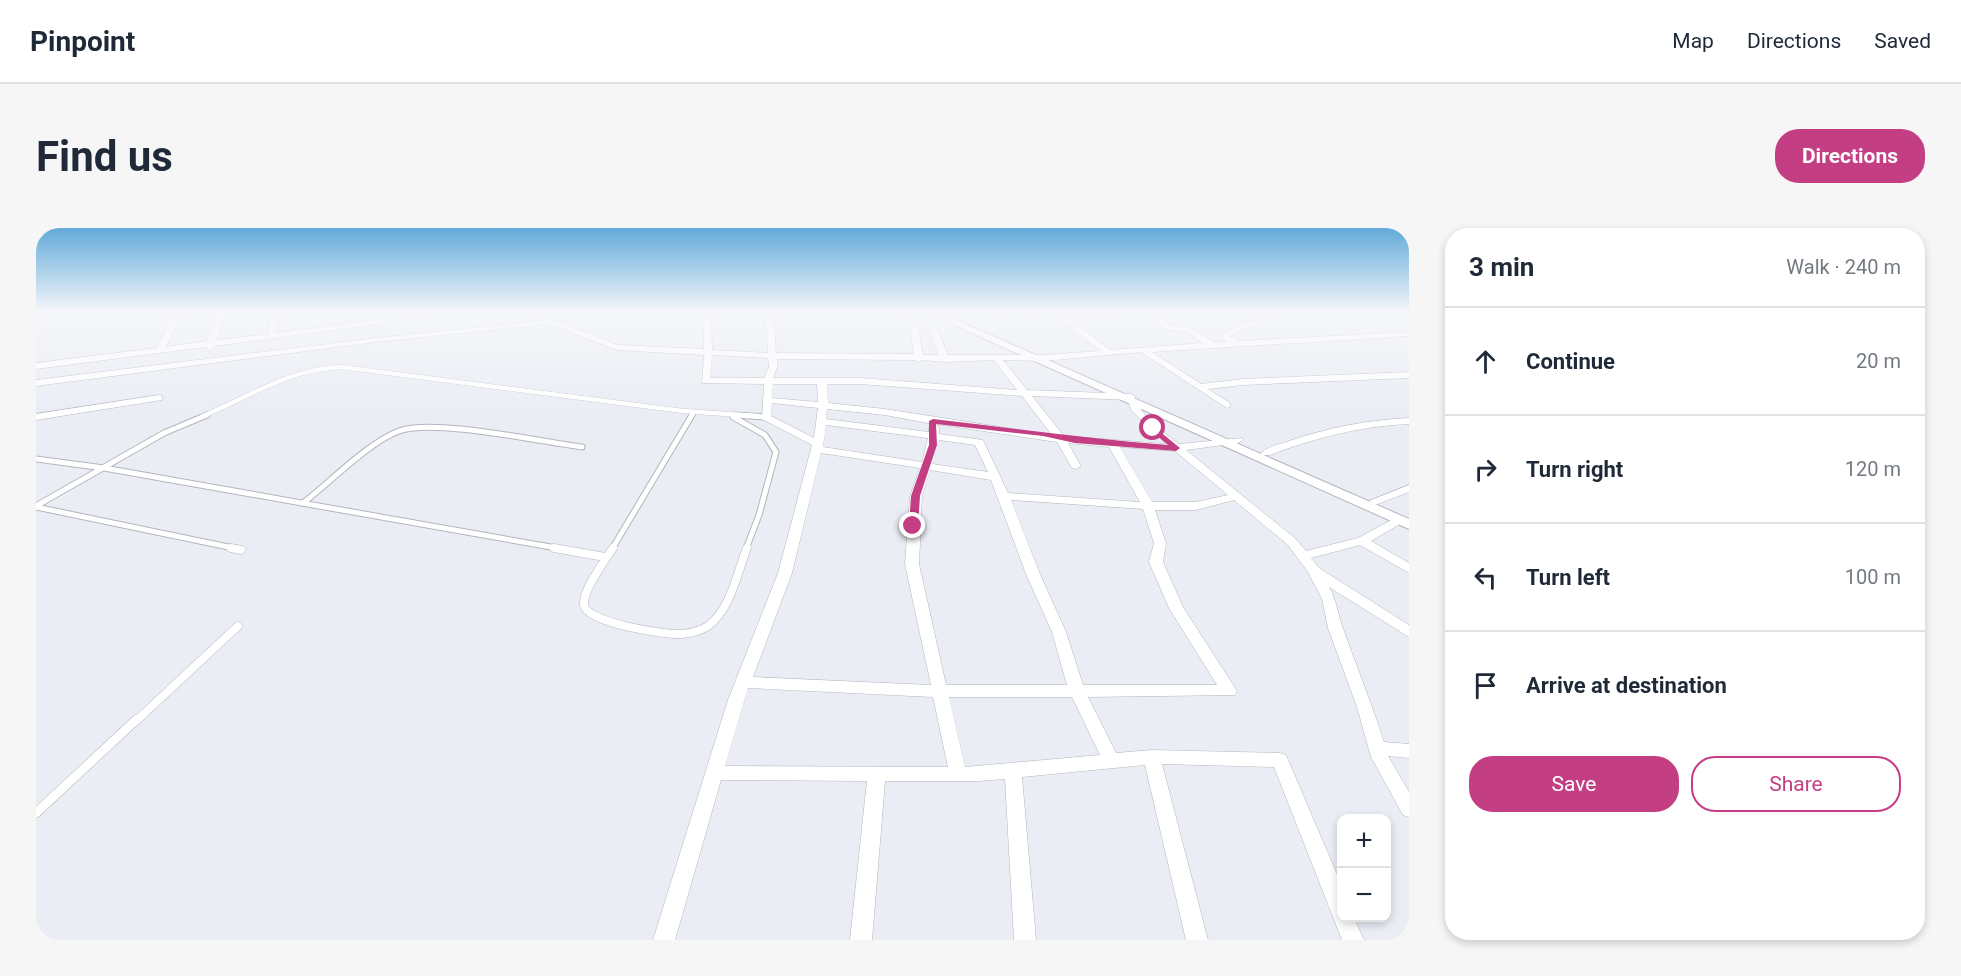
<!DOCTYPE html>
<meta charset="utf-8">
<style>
:root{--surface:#fff;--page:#f6f6f7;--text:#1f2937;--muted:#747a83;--line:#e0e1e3;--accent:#c33e82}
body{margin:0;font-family:Roboto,sans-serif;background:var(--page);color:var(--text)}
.controls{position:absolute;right:18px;bottom:18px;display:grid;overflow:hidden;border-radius:12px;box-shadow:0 3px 9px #0003}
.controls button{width:54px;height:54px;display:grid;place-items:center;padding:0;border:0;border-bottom:2px solid var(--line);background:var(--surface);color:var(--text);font:30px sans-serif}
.stop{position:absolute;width:18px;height:18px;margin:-14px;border:4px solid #c33e82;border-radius:50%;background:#fff}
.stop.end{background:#c33e82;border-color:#fff;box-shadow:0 2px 6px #0008}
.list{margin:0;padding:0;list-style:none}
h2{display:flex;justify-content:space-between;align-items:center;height:78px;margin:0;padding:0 24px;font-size:26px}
h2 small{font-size:20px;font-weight:400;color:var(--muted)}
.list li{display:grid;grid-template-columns:39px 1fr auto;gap:18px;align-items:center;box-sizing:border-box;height:108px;padding:0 24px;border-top:2px solid var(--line)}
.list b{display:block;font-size:22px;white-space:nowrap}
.list em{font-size:20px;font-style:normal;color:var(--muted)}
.actions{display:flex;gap:12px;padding:18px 24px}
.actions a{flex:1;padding:14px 0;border:2px solid var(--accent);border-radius:24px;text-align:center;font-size:21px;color:var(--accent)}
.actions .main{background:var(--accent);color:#fff}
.icon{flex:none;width:33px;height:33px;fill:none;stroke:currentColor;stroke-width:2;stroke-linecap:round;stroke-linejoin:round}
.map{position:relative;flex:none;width:1373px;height:712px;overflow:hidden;border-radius:24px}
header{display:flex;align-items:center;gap:36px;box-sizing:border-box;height:84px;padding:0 30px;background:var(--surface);border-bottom:2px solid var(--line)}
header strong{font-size:28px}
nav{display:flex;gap:33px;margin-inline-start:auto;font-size:21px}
.intro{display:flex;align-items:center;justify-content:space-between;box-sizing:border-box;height:144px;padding:0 36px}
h1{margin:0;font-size:42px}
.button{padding:15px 27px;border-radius:24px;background:var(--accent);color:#fff;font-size:21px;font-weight:700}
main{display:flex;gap:36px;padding:0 36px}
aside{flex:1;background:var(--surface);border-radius:24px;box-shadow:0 3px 9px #0003}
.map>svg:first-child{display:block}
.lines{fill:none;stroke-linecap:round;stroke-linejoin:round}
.service-far3-casing{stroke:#b3b6bd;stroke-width:5}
.service-far2-casing{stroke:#b3b6bd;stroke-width:7}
.service-far1-casing{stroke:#b3b6bd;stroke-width:9}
.service-casing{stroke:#b3b6bd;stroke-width:10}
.minor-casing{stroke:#b3b6bd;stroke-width:1}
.tertiary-casing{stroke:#b3b6bd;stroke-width:2}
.service-far3{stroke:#fff;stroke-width:4.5}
.service-far2{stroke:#fff;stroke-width:5}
.service-far1{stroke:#fff;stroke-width:8}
.service{stroke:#fff;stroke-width:9}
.minor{fill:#fff;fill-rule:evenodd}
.tertiary{fill:#fff;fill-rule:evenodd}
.route{fill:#c33e82}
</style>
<header>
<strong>Pinpoint</strong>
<nav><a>Map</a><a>Directions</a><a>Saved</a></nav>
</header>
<div class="intro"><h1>Find us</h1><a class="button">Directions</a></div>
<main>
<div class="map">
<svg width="1373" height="712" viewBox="0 0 1373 712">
<rect width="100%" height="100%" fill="#eaedf4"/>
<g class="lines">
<g class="service-far3-casing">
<g id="service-far3">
<path d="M167 188C215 168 253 141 306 139L647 183 720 188"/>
<path d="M655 188 658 184"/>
</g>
</g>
<g class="service-far2-casing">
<g id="service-far2">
<path d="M699 187 730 189"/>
<path d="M697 189 729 207 740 224 723 287 710 321"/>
<path d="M0 231 68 240 526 321"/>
<path d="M267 275C293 255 333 214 363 203 397 190 506 214 546 219"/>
<path d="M0 278 128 205 171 187"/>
<path d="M0 279 202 321"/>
<path d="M576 321 656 187"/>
</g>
</g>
<g class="service-far1-casing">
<g id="service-far1">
<path d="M195 320 205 322"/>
<path d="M518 320 569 329"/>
<path d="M577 320C569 332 546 363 548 377 551 395 629 407 646 406 655 405 665 403 672 398 695 381 701 345 711 320"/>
<path d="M100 493 202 398"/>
</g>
</g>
<g class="service-casing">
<path id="service" d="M0 585 101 491"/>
</g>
<g class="minor-casing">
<g id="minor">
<path d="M139 84H147L130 119 171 113 182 84H190L180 112 232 106 235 84H243L240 105 401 84H423L419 86 178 118 173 123 169 119 0 141V135L121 120Z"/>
<path d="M485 84H496L582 117 668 121 667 84H675L676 122 732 125 729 84H737L740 125 878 126 874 101 859 84H867L882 101 887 127H903L893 101 897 99 901 101 912 127H1008L1065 123 1023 90 953 86 949 84 1024 85 1074 88V92H1071L1033 90 1074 122 1167 115 1150 104 1128 101 1115 84H1123L1134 97 1155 100 1178 114H1191L1185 110V106L1236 84H1247L1194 108 1202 113 1373 104V108L1116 124 1165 156 1207 151 1373 144V150L1207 157 1172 161 1194 175V179L1191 180 1105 124 1008 133 967 132 991 162 1095 166 1100 169 1095 172 996 168 1028 208 1130 216 1095 182 1093 175 1098 172 1101 173C1107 191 1129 205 1143 216L1206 210 1207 212 1202 215 1150 222 1260 311 1270 323 1322 310 1359 290 1363 289 1369 293 1335 313 1373 335V345L1324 317 1275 330 1283 340 1373 397V409L1293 359C1301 373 1302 388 1308 403 1321 440 1336 476 1348 514L1373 516V530L1352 528 1373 564V589L1367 587 1335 529 1321 479 1292 400 1286 371 1272 344 1252 317 1198 272 1160 282H1119L1130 315 1127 334 1147 379 1201 463 1199 467 1052 469 1080 525 1116 522 1244 525 1250 527 1306 658V690H1318L1328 712H1306L1238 539 1126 536 1172 712H1150L1109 537 986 549 1000 712H978L969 551 942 553H849L836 712H814L831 553 685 552 639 712H617L692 472 742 345 776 217 726 191 728 156 666 155 668 127 581 122 513 96 340 114 0 158V152L340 110 506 93ZM676 127 732 130 733 139 728 150H674ZM741 131 879 132 883 134 887 132 909 134 958 132 981 162 824 150H737L741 139ZM737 156H781L782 174 736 170ZM791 156H824L986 168 1016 207 849 181 792 175ZM736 175 782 180 778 210 735 188ZM791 181 849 187 897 196 893 199V204L790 191ZM900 196 1021 214 1036 240 1040 241 1045 238 1032 215 1073 219 1104 274 972 265 947 212 903 206V199ZM790 197 892 210 886 234 787 219ZM903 212 939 217 952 244 896 236ZM1084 219 1139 223 1192 267 1160 274H1116ZM785 225 884 240 874 268 869 336 895 457 717 449 756 345ZM894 242 955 252 990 346 1016 404 1031 457H910L883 336 886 268ZM975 272 1107 281 1118 315 1113 334 1133 380 1181 457H1047L1030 404 1004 346ZM712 460 897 469 912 539 689 538ZM913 469H1036L1064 527 929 539Z"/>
<path d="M1322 84H1365L1366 85 1362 87 1326 86Z"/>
<path d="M123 167 126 168V172L0 192V186Z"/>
<path d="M1373 190V196C1324 198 1279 210 1234 227H1226L1225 225C1231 219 1241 217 1250 214 1290 200 1331 192 1373 190Z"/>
<path d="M1373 257V264L1339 277 1333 273Z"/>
</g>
</g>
<g class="tertiary-casing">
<path id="tertiary" d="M889 84H902L1373 291V301Z"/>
</g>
<use href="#service-far3" class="service-far3"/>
<use href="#service-far2" class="service-far2"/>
<use href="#service-far1" class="service-far1"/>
<use href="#service" class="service"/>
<use href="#minor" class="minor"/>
<use href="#tertiary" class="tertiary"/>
</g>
<linearGradient id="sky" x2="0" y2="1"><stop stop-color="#62aada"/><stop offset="0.46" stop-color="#f6f7fa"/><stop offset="1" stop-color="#f6f7fa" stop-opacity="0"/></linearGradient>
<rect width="1373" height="184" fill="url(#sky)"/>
<path class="route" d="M897 191C975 200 1053 211 1132 217L1114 202 1117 198 1144 220 1140 223 1039 215 1007 208 900 196 901 217 884 268 882 298 877 301 873 298 875 268 893 217V193Z"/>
</svg>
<div class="controls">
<button>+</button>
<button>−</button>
</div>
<div class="stop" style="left:1117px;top:200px"></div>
<div class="stop end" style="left:877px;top:298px"></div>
</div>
<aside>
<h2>3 min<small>Walk · 240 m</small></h2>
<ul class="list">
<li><svg class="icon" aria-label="ahead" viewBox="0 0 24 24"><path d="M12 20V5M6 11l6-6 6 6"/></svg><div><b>Continue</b></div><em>20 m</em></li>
<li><svg class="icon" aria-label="right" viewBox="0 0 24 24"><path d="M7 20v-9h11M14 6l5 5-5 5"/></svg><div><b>Turn right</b></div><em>120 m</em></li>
<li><svg class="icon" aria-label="left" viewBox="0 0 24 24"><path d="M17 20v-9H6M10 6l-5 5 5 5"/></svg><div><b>Turn left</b></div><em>100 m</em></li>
<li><svg class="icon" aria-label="arrive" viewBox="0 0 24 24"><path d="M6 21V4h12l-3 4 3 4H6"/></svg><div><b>Arrive at destination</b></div></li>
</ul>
<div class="actions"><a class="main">Save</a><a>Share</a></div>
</aside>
</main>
